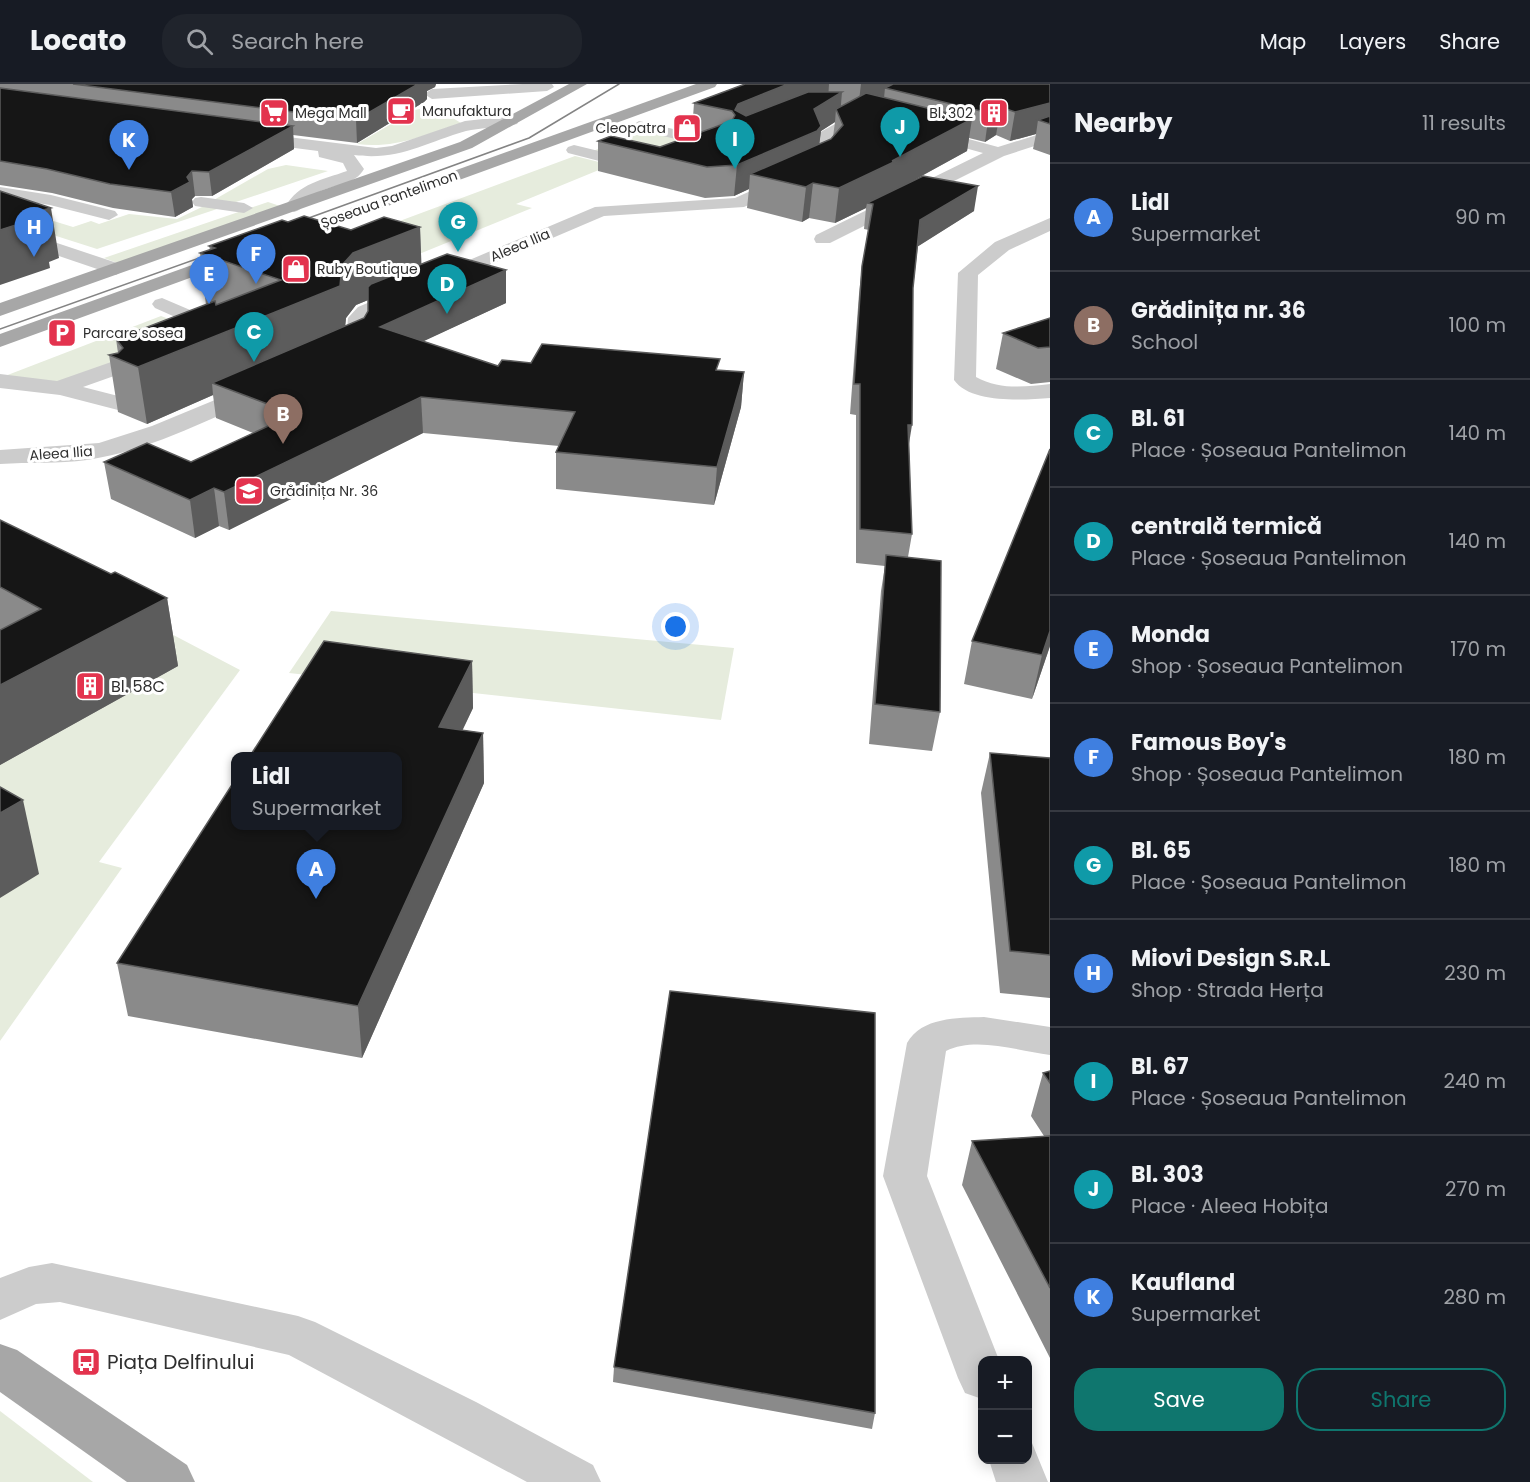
<!DOCTYPE html>
<meta charset="utf-8">
<style>
:root{--surface:#171b24;--page:#20242c;--text:#f1f3f6;--muted:#9ea1a6;--line:#363941;--accent:#0f766e}
body{margin:0;font-family:Poppins,sans-serif;background:var(--page);color:var(--text)}
.controls{position:absolute;right:18px;bottom:18px;display:grid;overflow:hidden;border-radius:12px;box-shadow:0 3px 15px #0003}
.controls button{width:54px;height:54px;display:grid;place-items:center;padding:0;border:0;border-bottom:2px solid var(--line);background:var(--surface);color:var(--text);font:30px sans-serif}
.you{position:absolute;left:676px;top:543px;width:21px;height:21px;margin:-15px;border:4px solid #fff;border-radius:50%;background:#1a73e8;box-shadow:0 0 0 9px #1a73e833}
.badge{display:grid;place-items:center;width:39px;height:39px;border-radius:50%;background:var(--accent);color:#fff;font-size:20px;font-weight:700}
.pin{position:absolute;translate:-50% -50px;filter:drop-shadow(0 2px 3px #0008)}
.pin::after{content:'';position:absolute;top:32px;width:21px;height:18px;background:inherit;clip-path:polygon(0 0,100% 0,50% 100%)}
.popup{position:absolute;left:231px;top:668px;width:171px;height:78px;box-sizing:border-box;display:grid;place-content:center;border-radius:12px;background:var(--surface);filter:drop-shadow(0 2px 4px #0005);font-size:20px;white-space:nowrap;color:var(--muted)}
.popup b{font-size:22px;color:var(--text)}
.popup::after{content:'';position:absolute;left:50%;top:100%;margin-left:-12px;border:12px solid transparent;border-top-color:var(--surface)}
.list{margin:0;padding:0;list-style:none}
h2{display:flex;justify-content:space-between;align-items:center;height:78px;margin:0;padding:0 24px;font-size:26px}
h2 small{font-size:20px;font-weight:400;color:var(--muted)}
.list li{display:grid;grid-template-columns:39px 1fr auto;gap:18px;align-items:center;box-sizing:border-box;height:108px;padding:0 24px;border-top:2px solid var(--line)}
.list b{display:block;font-size:22px;white-space:nowrap}
.list p{margin:0;font-size:20px;white-space:nowrap;color:var(--muted)}
.list em{font-size:20px;font-style:normal;color:var(--muted)}
.actions{display:flex;gap:12px;padding:18px 24px}
.actions a{flex:1;padding:14px 0;border:2px solid var(--accent);border-radius:24px;text-align:center;font-size:21px;color:var(--accent)}
.actions .main{background:var(--accent);color:#fff}
.icon{flex:none;width:33px;height:33px;fill:none;stroke:currentColor;stroke-width:2;stroke-linecap:round;stroke-linejoin:round}
.map{position:relative;flex:none;width:1050px;height:1398px;overflow:hidden}
header{display:flex;align-items:center;gap:36px;box-sizing:border-box;height:84px;padding:0 30px;background:var(--surface);border-bottom:2px solid var(--line)}
header strong{font-size:28px}
nav{display:flex;gap:33px;margin-inline-start:auto;font-size:21px}
.search{width:420px;height:54px;background:var(--page);display:flex;align-items:center;gap:15px;box-sizing:border-box;padding:0 21px;border-radius:24px;color:var(--muted);font-size:22px}
main{display:flex}
aside{flex:1;background:var(--surface)}
.map>svg:first-child{display:block}
.green{fill:#e6ecdd}
.lines{fill:none;stroke-linecap:round;stroke-linejoin:round}
.minor{fill:#ccc;fill-rule:evenodd}
.major{fill:#a7a7a7;fill-rule:evenodd}
.tram{stroke:#848484;stroke-width:1.5}
.wall{fill:#8a8a8a;fill-rule:evenodd}
.shaded-wall{fill:#5c5c5c}
.building{fill:#161616;stroke:#5c5c5c;stroke-width:1.5}
.labels{text-anchor:middle;stroke-width:6;stroke-linejoin:round;paint-order:stroke}
.far-poi-label{font-size:14px;fill:#2f2f2f;stroke:#fff;text-anchor:start}
.far-street-label{font-size:14px;fill:#2f2f2f;stroke:#fff}
.poi-label{font-size:16px;fill:#2f2f2f;stroke:#fff;text-anchor:start}
.near-poi-label{font-size:20px;fill:#2f2f2f;stroke:#fff;text-anchor:start}
</style>
<header>
<strong>Locato</strong>
<div class="search"><svg class="icon" aria-label="search" viewBox="0 0 24 24"><circle cx="10" cy="10" r="6"/><path d="M15 15l6 6"/></svg>Search here</div>
<nav><a>Map</a><a>Layers</a><a>Share</a></nav>
</header>
<main>
<div class="map">
<svg width="1050" height="1398" viewBox="0 0 1050 1398">
<rect width="100%" height="100%" fill="#fff"/>
<g class="green">
<path d="M428 23 436 24 461 39C425 51 395 65 357 60L415 26Z"/>
<path d="M650 46 715 61 590 68Z"/>
<path d="M575 72 611 81 516 120 532 124 348 199 292 177Z"/>
<path d="M286 81 328 87 233 119 212 117 268 85Z"/>
<path d="M268 118 283 123 120 180 104 174Z"/>
<path d="M204 122 220 124 97 165 0 134 21 127 73 143 91 137 99 140 129 130 177 135Z"/>
<path d="M161 232 200 247 67 299 5 292Z"/>
<path d="M331 527 734 564 721 636 289 589Z"/>
<path d="M141 534 240 586 99 778 122 784 0 957V607Z"/>
<path d="M0 1327 93 1398H0Z"/>
</g>
<g class="lines">
<g class="minor">
<path d="M523 0H552L554 3 547 7 432 15 424 10 432 5Z"/>
<path d="M922 0H941L830 56 838 72 827 86 744 123 604 132 372 231 368 235C368 243 370 254 367 261 363 272 341 276 331 274L328 269 346 257 348 234 358 223 595 123 735 114 815 78 821 71 813 54 815 51 857 28Z"/>
<path d="M511 32 519 37 517 40C500 44 482 43 466 47 424 59 399 77 354 71L364 85C355 101 335 100 319 108 309 113 304 126 294 128L285 123C299 99 322 96 347 87L343 79 319 73 318 67 249 58 241 53 249 48 376 64 392 62 465 37Z"/>
<path d="M639 37 729 58 731 61 719 67H707L706 62 633 45 631 42Z"/>
<path d="M924 43 998 63 1050 47V57L1004 72 830 159H816L814 155 816 151 983 69 918 51 916 48Z"/>
<path d="M574 61 648 79 650 83 642 88 568 69 566 66 568 63Z"/>
<path d="M0 103 51 111 115 127 118 131 109 136 50 121 0 113Z"/>
<path d="M201 113 244 119 253 124 244 129 195 122 192 118 195 114Z"/>
<path d="M1050 134V147L1009 166 978 191 976 293C999 306 1025 303 1050 300V314C1024 316 971 320 954 296L958 189 995 158Z"/>
<path d="M0 140 123 181 126 185 116 191 109 189 0 152Z"/>
<path d="M162 214 223 240 227 244 215 254H199L196 249 200 244 155 224 152 220 155 216Z"/>
<path d="M154 263 162 265 165 270 162 275 83 303 126 314 130 319 126 324 118 326 60 311 0 304V290L57 297Z"/>
<path d="M256 299 264 301 267 306 264 311C208 336 149 367 87 376 58 380 29 378 0 380V366L99 359 152 342Z"/>
<path d="M984 933 1050 943V971C1018 967 976 952 946 967L927 1092 999 1276H982V1315L965 1309 958 1294 883 1092 907 959C922 933 957 934 984 933Z"/>
<path d="M52 1179 298 1232 315 1238 476 1318 593 1381 601 1398H527L289 1271 60 1218 36 1220 0 1236V1194L29 1183Z"/>
<path d="M1028 1358 1032 1359 1048 1398H996L989 1376H1028Z"/>
</g>
<g class="major">
<path d="M569 0H587L472 64 0 232V219L460 58Z"/>
<path d="M696 0H717L715 3 0 263V250Z"/>
<path d="M0 1260 17 1266 187 1381 195 1398H127L0 1308Z"/>
</g>
<g class="tram">
<path d="M295 139 529 54 619 0"/>
<path d="M0 245 216 168"/>
</g>
</g>
<g class="wall">
<path d="M0 0H436L435 3 427 7V15L424 18 357 59 293 51 294 65 212 112H195L192 115 193 123 175 133 113 124 52 109 0 101V102Z"/>
<path d="M745 0H1050V71L1033 65 1036 50 1010 57 996 51 985 58 969 54 967 67 918 94 974 127 918 162 913 204 909 361 912 450 908 473 940 628 932 667 869 660 881 507 885 482 856 479V331L850 330 859 210 862 182 869 146 864 145 866 124 835 139 809 134 802 138 747 124 749 105 734 112 705 114 598 87V57L660 63 700 49 692 47 694 19ZM835 38 833 53 831 55 819 60 821 47Z"/>
<path d="M288 138 351 146 420 143 421 180 506 186V219L423 257 498 282 531 279 719 286 744 288 741 323 714 421 556 405V368L559 362 423 349 229 446 219 442 195 454 111 415 104 378H191L253 349 216 334 213 311 147 340 118 328 109 271 118 269 116 255 206 221 200 169 210 166 209 162ZM368 216V227L364 234 345 242 346 234 356 221Z"/>
<path d="M1050 234V298L1031 300 996 285 1003 249Z"/>
<path d="M0 436 111 490 167 514 178 582 0 681Z"/>
<path d="M972 557 1050 562 1032 615 964 600Z"/>
<path d="M472 577 473 624 462 646 483 649 484 699 362 974 128 932 117 879Z"/>
<path d="M990 669 1050 674V914L1000 909 981 709Z"/>
<path d="M1050 987V1274L962 1101 972 1057 1044 1052 1031 1032 1043 989Z"/>
<path d="M614 1283 875 1329 872 1345 613 1298Z"/>
</g>
<g class="shaded-wall">
<path d="M418 0H436L435 3 427 7V15L424 18 357 59 356 36Z"/>
<path d="M788 0H829L828 16 842 8 840 32 836 25 835 38 821 47 818 71 750 90 749 105 734 112 737 81 735 26 738 20Z"/>
<path d="M861 0H917L885 4 884 14 858 25Z"/>
<path d="M1050 19V40L1038 36 1036 50 1010 57 1015 28Z"/>
<path d="M1001 23 996 51 985 58 989 29Z"/>
<path d="M972 35 967 67 892 108 867 119 866 124 835 139 839 104Z"/>
<path d="M293 42 294 65 212 112 209 88Z"/>
<path d="M192 87 195 112 192 115 193 123 175 133 171 108Z"/>
<path d="M813 99 809 134 802 138 806 103Z"/>
<path d="M978 102 974 127 917 163 920 136Z"/>
<path d="M51 124 59 174 49 178 50 184 0 201V146L32 129Z"/>
<path d="M420 143 422 194 356 221 346 234 344 255 212 299 213 311 147 340 138 283 353 169Z"/>
<path d="M506 186V219L381 277 380 243Z"/>
<path d="M744 288 741 323 714 421 717 383Z"/>
<path d="M421 313 423 349 229 446 224 408Z"/>
<path d="M908 341H912L907 372Z"/>
<path d="M214 404 219 442 195 454 190 416Z"/>
<path d="M167 514 178 582 0 681V601Z"/>
<path d="M1050 547V562L1032 615 1042 571Z"/>
<path d="M472 577 473 624 441 692 439 643Z"/>
<path d="M483 649 484 699 362 974 358 922Z"/>
<path d="M23 716 39 790 0 814V729Z"/>
</g>
<g class="building">
<path d="M73 0H418L356 36Z"/>
<path d="M745 0H788L738 20 735 26 746 32 808 8H842L814 25 821 42 817 47 737 81 707 83 598 57 611 52 660 63 732 37 735 31 732 27 694 19Z"/>
<path d="M893 0H1050V19L1015 28 1001 23 989 29 885 4Z"/>
<path d="M0 4 293 42 209 88 192 87 187 93 190 98 171 108 110 100 47 85 0 77Z"/>
<path d="M866 9 972 35 892 77H896L839 104 813 99 806 103 750 90 831 55 843 41 836 25Z"/>
<path d="M1050 32V40L1038 36Z"/>
<path d="M923 92 978 102 920 136 913 204 912 341H908L912 450 860 445V300H854L862 182 873 120 867 119Z"/>
<path d="M0 107 51 124 32 129 41 133 0 146Z"/>
<path d="M304 132 351 146 384 133 420 143 353 169 342 181 340 202 138 283 109 271 118 269 123 264 116 255 215 217 216 221 281 196 200 169 215 164 209 162 282 136 288 138Z"/>
<path d="M447 170 506 186 380 243 498 282 502 276 531 279 542 260 720 275 716 286 744 288 717 383 556 368 575 328 421 313 224 408 214 404 190 416 104 378 147 359 191 378 294 330 212 299 364 234 368 227V203L371 200Z"/>
<path d="M1050 234V263L1038 264 1003 249Z"/>
<path d="M1050 365V547L1042 571 972 557Z"/>
<path d="M0 436 111 490 115 488 167 514 0 601V546L41 525 0 503Z"/>
<path d="M886 471 941 477 940 628 875 620Z"/>
<path d="M324 557 472 577 439 643 483 649 358 922 117 879 235 696V741H397V672H250Z"/>
<path d="M990 669 1050 674V871L1010 867Z"/>
<path d="M0 703 23 716 0 729Z"/>
<path d="M670 907 875 929V1329L614 1283Z"/>
<path d="M1050 987V999L1043 989Z"/>
<path d="M1050 1052V1204L972 1057Z"/>
</g>
<defs>
<g id="cafe-square" transform="scale(1.5)"><rect x="-9" y="-9" width="18" height="18" rx="4" fill="#e3334e" stroke="#fff"/><path d="M-5.5-4.5H6V0H3Q3 3.5 0 3.5H-2.5Q-5.5 3.5-5.5 0ZM3-3.2v2h1.7v-2ZM-6 4.5H4V6H-6Z" fill="#fff"/></g>
<g id="supermarket-square" transform="scale(1.5)"><rect x="-9" y="-9" width="18" height="18" rx="4" fill="#e3334e" stroke="#fff"/><path d="M-6-5.5h2.5l.6 2H6L4.5 2H-2.5L-4.4-4H-6ZM-1.5 3.2a1.3 1.3 0 1 0 .1 0ZM3 3.2a1.3 1.3 0 1 0 .1 0Z" fill="#fff"/></g>
<g id="building-square" transform="scale(1.5)"><rect x="-9" y="-9" width="18" height="18" rx="4" fill="#e3334e" stroke="#fff"/><path d="M-4-6H4V6H1V3H-1V6H-4ZM-2.5-4.3h1.7v1.8h-1.7ZM.8-4.3h1.7v1.8H.8ZM-2.5-1h1.7V.8h-1.7ZM.8-1h1.7V.8H.8Z" fill="#fff"/></g>
<g id="shop-square" transform="scale(1.5)"><rect x="-9" y="-9" width="18" height="18" rx="4" fill="#e3334e" stroke="#fff"/><path d="M-5-2.5h2.3a2.7 3.5 0 0 1 5.4 0H5L5.5 6h-11ZM-1.5-2.5h3a1.5 2.3 0 0 0-3 0Z" fill="#fff"/></g>
<g id="parking-square" transform="scale(1.5)"><rect x="-9" y="-9" width="18" height="18" rx="4" fill="#e3334e" stroke="#fff"/><path d="M-3.5-5.5H1a3.5 3.5 0 0 1 0 7H-1V5.5H-3.5ZM-1-3.4V-.6H.8a1.4 1.4 0 0 0 0-2.8Z" fill="#fff"/></g>
<g id="school-square" transform="scale(1.5)"><rect x="-9" y="-9" width="18" height="18" rx="4" fill="#e3334e" stroke="#fff"/><path d="M0-5L7-2L0 1L-7-2ZM-4 1L0 2.5L4 1V4Q0 6-4 4Z" fill="#fff"/></g>
<g id="bus-square" transform="scale(1.5)"><rect x="-9" y="-9" width="18" height="18" rx="4" fill="#e3334e" stroke="#fff"/><path d="M-5-6H5V4H4V6H2V4H-2V6H-4V4H-5ZM-3.5-4V0h7V-4ZM-3.5 1.2v1.5H-2V1.2ZM2 1.2v1.5H3.5V1.2Z" fill="#fff"/></g>
</defs>
<g fill-rule="evenodd">
<use href="#cafe-square" x="401" y="27"/>
<use href="#supermarket-square" x="274" y="29"/>
<use href="#building-square" x="994" y="29"/>
<use href="#shop-square" x="687" y="44"/>
<use href="#shop-square" x="296" y="185"/>
<use href="#parking-square" x="62" y="249"/>
<use href="#school-square" x="249" y="407"/>
<use href="#building-square" x="90" y="602"/>
<use href="#bus-square" x="86" y="1278"/>
</g>
<g class="labels">
<g class="far-poi-label">
<text x="422" y="32">Manufaktura</text>
<text x="295" y="34">Mega Mall</text>
<text x="973" y="34" text-anchor="end">Bl. 302</text>
<text x="666" y="49" text-anchor="end">Cleopatra</text>
<text x="317" y="190">Ruby Boutique</text>
<text x="83" y="254">Parcare sosea</text>
<text x="270" y="412">Grădinița Nr. 36</text>
</g>
<g class="far-street-label">
<text transform="translate(389 115) rotate(-20)" y="5">Șoseaua Pantelimon</text>
<text transform="translate(520 161) rotate(-23)" y="5">Aleea Ilia</text>
<text transform="translate(61 369) rotate(-4)" y="5">Aleea Ilia</text>
</g>
<g class="poi-label">
<text x="111" y="608">Bl. 58C</text>
</g>
<g class="near-poi-label">
<text x="107" y="1285">Piața Delfinului</text>
</g>
</g>
</svg>
<div class="controls">
<button>+</button>
<button>−</button>
</div>
<div class="you"></div>
<div class="pin badge" style="left:316px;top:815px;background:#3f7fe0">A</div>
<div class="popup"><b>Lidl</b>Supermarket</div>
<div class="pin badge" style="left:283px;top:360px;background:#8d6e63">B</div>
<div class="pin badge" style="left:254px;top:278px;background:#0f9aa8">C</div>
<div class="pin badge" style="left:447px;top:230px;background:#0f9aa8">D</div>
<div class="pin badge" style="left:209px;top:220px;background:#3f7fe0">E</div>
<div class="pin badge" style="left:256px;top:200px;background:#3f7fe0">F</div>
<div class="pin badge" style="left:458px;top:168px;background:#0f9aa8">G</div>
<div class="pin badge" style="left:34px;top:173px;background:#3f7fe0">H</div>
<div class="pin badge" style="left:735px;top:85px;background:#0f9aa8">I</div>
<div class="pin badge" style="left:900px;top:73px;background:#0f9aa8">J</div>
<div class="pin badge" style="left:129px;top:86px;background:#3f7fe0">K</div>
</div>
<aside>
<h2>Nearby<small>11 results</small></h2>
<ul class="list">
<li><span class="badge" style="background:#3f7fe0">A</span><div><b>Lidl</b><p>Supermarket</p></div><em>90 m</em></li>
<li><span class="badge" style="background:#8d6e63">B</span><div><b>Grădinița nr. 36</b><p>School</p></div><em>100 m</em></li>
<li><span class="badge" style="background:#0f9aa8">C</span><div><b>Bl. 61</b><p>Place · Șoseaua Pantelimon</p></div><em>140 m</em></li>
<li><span class="badge" style="background:#0f9aa8">D</span><div><b>centrală termică</b><p>Place · Șoseaua Pantelimon</p></div><em>140 m</em></li>
<li><span class="badge" style="background:#3f7fe0">E</span><div><b>Monda</b><p>Shop · Șoseaua Pantelimon</p></div><em>170 m</em></li>
<li><span class="badge" style="background:#3f7fe0">F</span><div><b>Famous Boy's</b><p>Shop · Șoseaua Pantelimon</p></div><em>180 m</em></li>
<li><span class="badge" style="background:#0f9aa8">G</span><div><b>Bl. 65</b><p>Place · Șoseaua Pantelimon</p></div><em>180 m</em></li>
<li><span class="badge" style="background:#3f7fe0">H</span><div><b>Miovi Design S.R.L</b><p>Shop · Strada Herța</p></div><em>230 m</em></li>
<li><span class="badge" style="background:#0f9aa8">I</span><div><b>Bl. 67</b><p>Place · Șoseaua Pantelimon</p></div><em>240 m</em></li>
<li><span class="badge" style="background:#0f9aa8">J</span><div><b>Bl. 303</b><p>Place · Aleea Hobița</p></div><em>270 m</em></li>
<li><span class="badge" style="background:#3f7fe0">K</span><div><b>Kaufland</b><p>Supermarket</p></div><em>280 m</em></li>
</ul>
<div class="actions"><a class="main">Save</a><a>Share</a></div>
</aside>
</main>
